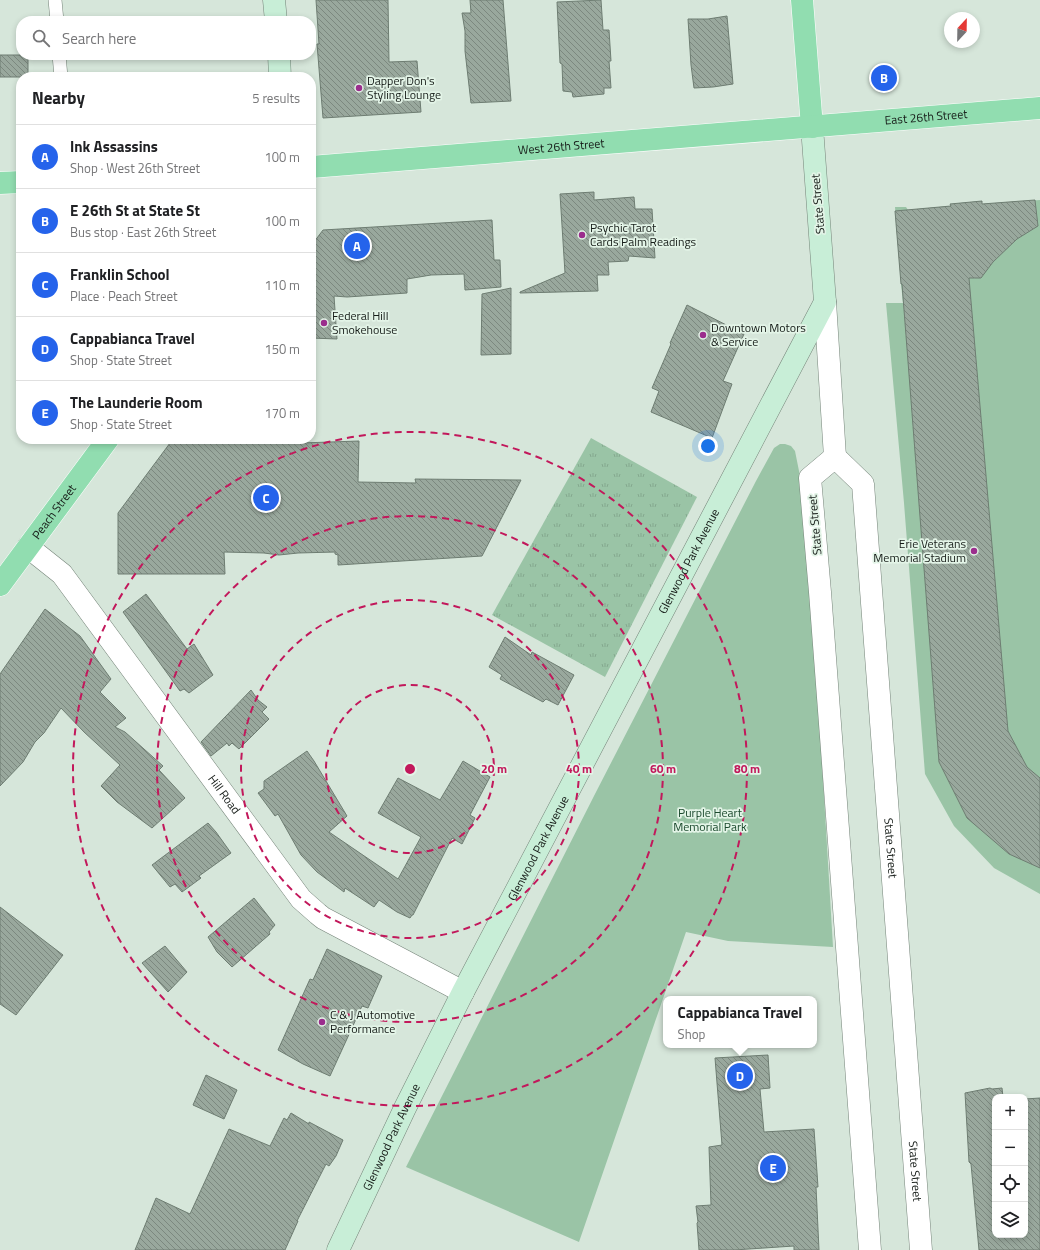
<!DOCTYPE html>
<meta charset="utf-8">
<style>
:root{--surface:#fff;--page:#f2f2f2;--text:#202124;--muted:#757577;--line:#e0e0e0;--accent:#2563eb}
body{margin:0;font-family:"Titillium Web",sans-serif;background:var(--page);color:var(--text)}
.controls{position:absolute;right:12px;bottom:12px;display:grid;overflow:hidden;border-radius:8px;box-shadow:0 2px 6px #0003}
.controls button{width:36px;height:36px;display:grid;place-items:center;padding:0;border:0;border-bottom:1px solid var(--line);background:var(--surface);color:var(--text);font:20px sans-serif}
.compass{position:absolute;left:944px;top:12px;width:36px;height:36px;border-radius:50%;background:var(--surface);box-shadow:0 2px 6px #0003;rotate:22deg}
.you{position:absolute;left:708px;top:446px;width:14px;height:14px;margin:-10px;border:3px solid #fff;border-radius:50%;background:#1a73e8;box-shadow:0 0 0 6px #1a73e833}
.badge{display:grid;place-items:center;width:26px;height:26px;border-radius:50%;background:var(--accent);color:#fff;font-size:13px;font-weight:700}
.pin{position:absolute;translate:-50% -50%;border:2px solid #fff;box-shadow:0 1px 4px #0006}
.popup{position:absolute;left:663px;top:996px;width:154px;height:52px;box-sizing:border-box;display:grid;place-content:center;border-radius:8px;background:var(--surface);filter:drop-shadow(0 1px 3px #0005);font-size:13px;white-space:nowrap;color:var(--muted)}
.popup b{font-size:15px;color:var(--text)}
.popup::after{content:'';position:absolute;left:50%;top:100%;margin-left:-8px;border:8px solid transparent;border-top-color:var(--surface)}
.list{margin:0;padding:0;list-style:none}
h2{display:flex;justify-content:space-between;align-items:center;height:52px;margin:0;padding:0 16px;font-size:17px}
h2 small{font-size:13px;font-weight:400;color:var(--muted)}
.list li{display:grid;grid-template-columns:26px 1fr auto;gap:12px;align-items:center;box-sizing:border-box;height:64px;padding:0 16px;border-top:1px solid var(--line)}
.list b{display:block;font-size:15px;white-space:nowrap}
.list p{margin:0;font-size:13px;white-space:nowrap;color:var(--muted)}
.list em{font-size:13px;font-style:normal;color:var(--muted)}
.icon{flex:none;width:22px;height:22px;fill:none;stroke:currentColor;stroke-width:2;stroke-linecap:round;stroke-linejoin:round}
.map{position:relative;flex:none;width:1040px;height:1250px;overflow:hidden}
.search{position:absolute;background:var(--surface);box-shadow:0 2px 6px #0003;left:16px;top:16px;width:300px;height:44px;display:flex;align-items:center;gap:10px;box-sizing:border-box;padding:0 14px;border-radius:16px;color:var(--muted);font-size:15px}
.panel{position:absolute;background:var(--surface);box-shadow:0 2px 6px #0003;left:16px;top:72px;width:300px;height:372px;border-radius:16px}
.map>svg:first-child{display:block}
.grass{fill:url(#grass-tufts)}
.park{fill:#9ac4a6}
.building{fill:url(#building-back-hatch);stroke:#6e7d72}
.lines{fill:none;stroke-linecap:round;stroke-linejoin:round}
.service-casing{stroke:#758479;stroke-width:14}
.minor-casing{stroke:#758479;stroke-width:23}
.tertiary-casing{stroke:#758479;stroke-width:23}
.secondary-casing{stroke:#758479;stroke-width:23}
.primary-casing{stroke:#fff;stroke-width:23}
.service{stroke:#fff;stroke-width:13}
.minor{stroke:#fff;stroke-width:22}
.tertiary{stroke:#fff;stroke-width:22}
.secondary{stroke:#c8eed7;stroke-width:22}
.primary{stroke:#91ddb0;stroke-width:22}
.ring{fill:none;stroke:#c2185b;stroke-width:2;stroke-dasharray:7 5}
.poi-dot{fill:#9b2d8d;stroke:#e3f4e7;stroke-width:1.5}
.labels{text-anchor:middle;stroke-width:3.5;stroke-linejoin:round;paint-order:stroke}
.poi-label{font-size:12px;fill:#161c18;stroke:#e3f4e7;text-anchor:start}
.street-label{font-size:12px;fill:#161c18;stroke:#e3f4e7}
.park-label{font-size:12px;fill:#1b492d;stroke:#e3f4e7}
.centre{fill:#c2185b;stroke:#e3f4e7;stroke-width:2}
.ring-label{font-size:12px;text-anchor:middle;font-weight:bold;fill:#c2185b;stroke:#e3f4e7;stroke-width:3.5;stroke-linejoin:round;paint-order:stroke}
</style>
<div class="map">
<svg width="1040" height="1250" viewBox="0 0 1040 1250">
<defs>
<pattern id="grass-tufts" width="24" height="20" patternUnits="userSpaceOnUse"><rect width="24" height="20" fill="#9ac4a6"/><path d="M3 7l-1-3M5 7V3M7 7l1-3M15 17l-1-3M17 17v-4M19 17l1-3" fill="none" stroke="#84a88e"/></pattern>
<pattern id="building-back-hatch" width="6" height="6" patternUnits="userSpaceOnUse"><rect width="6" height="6" fill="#99a89d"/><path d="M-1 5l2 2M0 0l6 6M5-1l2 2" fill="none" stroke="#7c887f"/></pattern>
</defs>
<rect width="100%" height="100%" fill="#d6e6da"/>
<path class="grass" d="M591 438 697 497 605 677 492 615Z"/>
<g class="park">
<path d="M1040 200V894L994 868 954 826 925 774 904 503 886 303H903L901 284 895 207H906L908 210 950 206V204L982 201V204Z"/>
<path d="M780 444H785L791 446 795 451 801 481 816 661 833 947 728 941 686 932 579 1242 406 1167 595 794 756 481 774 448Z"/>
</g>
<g class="building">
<path d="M316 0H388L389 62 417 61 421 112 323 118 317 44H319Z"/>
<path d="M470 0H503L511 101 471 103 465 51V31L462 13H471Z"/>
<path d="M601 0 603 30H609L611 61H609L611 88H604V94L573 97 572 92 563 91 562 64 560 63 557 2Z"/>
<path d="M727 16 733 84 713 87 694 88 691 65 688 19H708Z"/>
<rect x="0" y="55" width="28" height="22"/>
<path d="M594 192V200L634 197 635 209H652L655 258 629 256 628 261 608 262 609 275H597L598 291 520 293V292L565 273 560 194Z"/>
<path d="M1035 200 1038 226 1017 239 993 262 981 278H969L1008 731 1027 767 1040 778V868L1009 854 967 818 939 762 902 284H901L895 211 951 206 950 204 982 201V204Z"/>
<path d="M492 220 494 260H500L501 287 465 290 464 274 431 275 407 279V293L347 297 334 296 337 339 311 338V246L323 230Z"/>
<path d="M511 288V354L481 355 482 294Z"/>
<path d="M687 305 744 334 723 381 732 384 712 438 651 412 659 391 652 388 671 344 670 343Z"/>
<path d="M173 439H246V442L301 443 359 441 358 482 416 483 415 479 521 480 482 556 338 565V555L335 554V552L298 553 279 555 264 553 224 552 225 574H118V513Z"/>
<path d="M146 594 187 649 194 644 213 675 189 693 184 689 180 691 123 612Z"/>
<path d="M45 609 80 636 111 679 100 692 126 718 115 727 125 732 163 766 159 770 185 798 152 828 117 802 101 786 120 765 84 732 61 708 44 733 35 742 23 762 0 786V674Z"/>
<path d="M505 637 531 655 532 652 574 675 558 705 546 699 543 702 500 679 502 675 489 667Z"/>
<path d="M251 690 258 700 267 707 262 712 269 719 239 749 232 743 229 746 227 743 211 756 201 742Z"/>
<path d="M307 751 314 761 347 816 329 832 398 879 421 837 378 813 398 778 440 800 463 761 490 777 470 815 475 818 462 844 452 838 413 915H412L410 918 397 912 379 900 374 907 345 888 344 892 317 872 301 855 278 814 275 816 258 793 264 789V781Z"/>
<path d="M208 823 216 832 231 853 199 876 201 878 182 892 175 884 170 887 152 865Z"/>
<path d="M254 898 275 925 269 932 270 934 232 967 217 952 208 937Z"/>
<path d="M0 907 63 955 16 1015 0 1004Z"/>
<path d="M165 946 187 972 168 992 142 963Z"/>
<path d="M327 949 382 976 368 1008 362 1006 330 1076 303 1064 278 1050 310 979 313 980Z"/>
<path d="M768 1055 770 1088 760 1089 764 1132 814 1129 818 1187H816L819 1250H794V1246L734 1250H699L697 1223 698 1222 696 1206 711 1205 709 1147 722 1145 715 1058Z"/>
<path d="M206 1075 237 1090 224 1119 193 1105Z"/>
<path d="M990 1088 992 1089 1002 1088 1003 1097H995V1235H1025V1099L1040 1098V1250H979L971 1164 969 1162 965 1093Z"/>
<path d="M291 1113 309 1124V1122L343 1140 336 1156 329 1166 326 1164 297 1221H298L285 1250H135L156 1198 190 1214 229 1129 270 1146 284 1118 287 1120Z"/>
</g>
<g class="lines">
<g class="service-casing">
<g id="service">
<path d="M55 0 57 21"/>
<path d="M59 55 61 77"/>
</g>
</g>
<g class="minor-casing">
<g id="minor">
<path id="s1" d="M28 547 62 574 301 899 318 914 323 918 463 992"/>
</g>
</g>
<g class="tertiary-casing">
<g id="tertiary">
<path d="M825 302 835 457"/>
<path id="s2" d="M870 1250 820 592 810 478 835 457 863 484 921 1250"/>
</g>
</g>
<g class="secondary-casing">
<g id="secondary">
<path d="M274 0 276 21"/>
<path d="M279 55 280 77"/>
<path id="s3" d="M338 1250 405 1108 463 992 825 302 812 127"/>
</g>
</g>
<g class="primary-casing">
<g id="primary">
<path d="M802 0 812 127"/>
<path id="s4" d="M311 167 1040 108"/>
<path d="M0 183 21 182"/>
<path id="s5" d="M0 585 108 439"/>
</g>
</g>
<use href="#service" class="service"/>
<use href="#minor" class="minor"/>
<use href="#tertiary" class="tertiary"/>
<use href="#secondary" class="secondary"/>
<use href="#primary" class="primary"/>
</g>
<g class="ring">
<circle cx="410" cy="769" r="84"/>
<circle cx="410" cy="769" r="169"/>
<circle cx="410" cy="769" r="253"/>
<circle cx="410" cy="769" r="337"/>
</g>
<g class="poi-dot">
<circle cx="359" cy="88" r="4"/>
<circle cx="582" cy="235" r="4"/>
<circle cx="324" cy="323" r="4"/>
<circle cx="703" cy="335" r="4"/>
<circle cx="974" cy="551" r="4"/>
<circle cx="322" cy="1022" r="4"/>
</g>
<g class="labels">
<g class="poi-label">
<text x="367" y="85">Dapper Don's<tspan x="367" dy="14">Styling Lounge</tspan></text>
<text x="590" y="232">Psychic Tarot<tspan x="590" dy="14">Cards Palm Readings</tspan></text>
<text x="332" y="320">Federal Hill<tspan x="332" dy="14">Smokehouse</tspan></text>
<text x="711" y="332">Downtown Motors<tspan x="711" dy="14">&amp; Service</tspan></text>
<text x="966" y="548" text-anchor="end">Erie Veterans<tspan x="966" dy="14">Memorial Stadium</tspan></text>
<text x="330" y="1019">C &amp; J Automotive<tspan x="330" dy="14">Performance</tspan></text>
</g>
<g class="street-label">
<text dy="4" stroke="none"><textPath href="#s4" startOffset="617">East 26th Street</textPath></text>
<text dy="4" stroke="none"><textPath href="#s4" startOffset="251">West 26th Street</textPath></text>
<text transform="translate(818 204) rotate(-95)" y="4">State Street</text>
<text dy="4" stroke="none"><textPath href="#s5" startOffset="91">Peach Street</textPath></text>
<text transform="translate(815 525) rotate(-95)" y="4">State Street</text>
<text dy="4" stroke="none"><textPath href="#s3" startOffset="773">Glenwood Park Avenue</textPath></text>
<text dy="4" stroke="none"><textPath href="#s1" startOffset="317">Hill Road</textPath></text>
<text dy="4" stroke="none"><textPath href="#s3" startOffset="449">Glenwood Park Avenue</textPath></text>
<text dy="4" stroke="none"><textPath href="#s2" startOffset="1211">State Street</textPath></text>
<text dy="4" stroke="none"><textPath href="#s3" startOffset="125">Glenwood Park Avenue</textPath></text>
<text dy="4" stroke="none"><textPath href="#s2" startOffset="1535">State Street</textPath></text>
</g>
<g class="park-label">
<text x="710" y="817">Purple Heart<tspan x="710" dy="14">Memorial Park</tspan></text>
</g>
</g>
<circle cx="410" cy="769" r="6" class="centre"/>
<g class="ring-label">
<text x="494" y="773">20 m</text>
<text x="579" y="773">40 m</text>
<text x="663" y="773">60 m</text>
<text x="747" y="773">80 m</text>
</g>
</svg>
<div class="controls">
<button>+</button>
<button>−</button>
<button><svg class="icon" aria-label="locate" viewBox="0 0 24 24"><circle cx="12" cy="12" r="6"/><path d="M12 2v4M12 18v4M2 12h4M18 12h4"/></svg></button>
<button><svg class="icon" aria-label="layers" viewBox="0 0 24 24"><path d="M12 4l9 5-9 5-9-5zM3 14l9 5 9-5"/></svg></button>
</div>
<svg class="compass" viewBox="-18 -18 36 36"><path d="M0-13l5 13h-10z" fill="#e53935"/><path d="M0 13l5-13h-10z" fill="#757577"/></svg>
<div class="you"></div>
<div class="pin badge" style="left:357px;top:246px">A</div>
<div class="pin badge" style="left:884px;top:78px">B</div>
<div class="pin badge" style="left:266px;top:498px">C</div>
<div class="pin badge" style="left:740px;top:1076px">D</div>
<div class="popup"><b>Cappabianca Travel</b>Shop</div>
<div class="pin badge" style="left:773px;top:1168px">E</div>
<div class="search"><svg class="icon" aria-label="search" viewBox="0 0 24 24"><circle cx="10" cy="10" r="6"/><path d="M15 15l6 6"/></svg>Search here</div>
<section class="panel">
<h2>Nearby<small>5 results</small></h2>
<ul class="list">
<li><span class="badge">A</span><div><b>Ink Assassins</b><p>Shop · West 26th Street</p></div><em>100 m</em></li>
<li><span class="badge">B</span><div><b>E 26th St at State St</b><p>Bus stop · East 26th Street</p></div><em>100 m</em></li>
<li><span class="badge">C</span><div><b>Franklin School</b><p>Place · Peach Street</p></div><em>110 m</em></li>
<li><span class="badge">D</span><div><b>Cappabianca Travel</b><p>Shop · State Street</p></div><em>150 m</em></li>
<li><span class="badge">E</span><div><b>The Launderie Room</b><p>Shop · State Street</p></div><em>170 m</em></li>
</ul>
</section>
</div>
